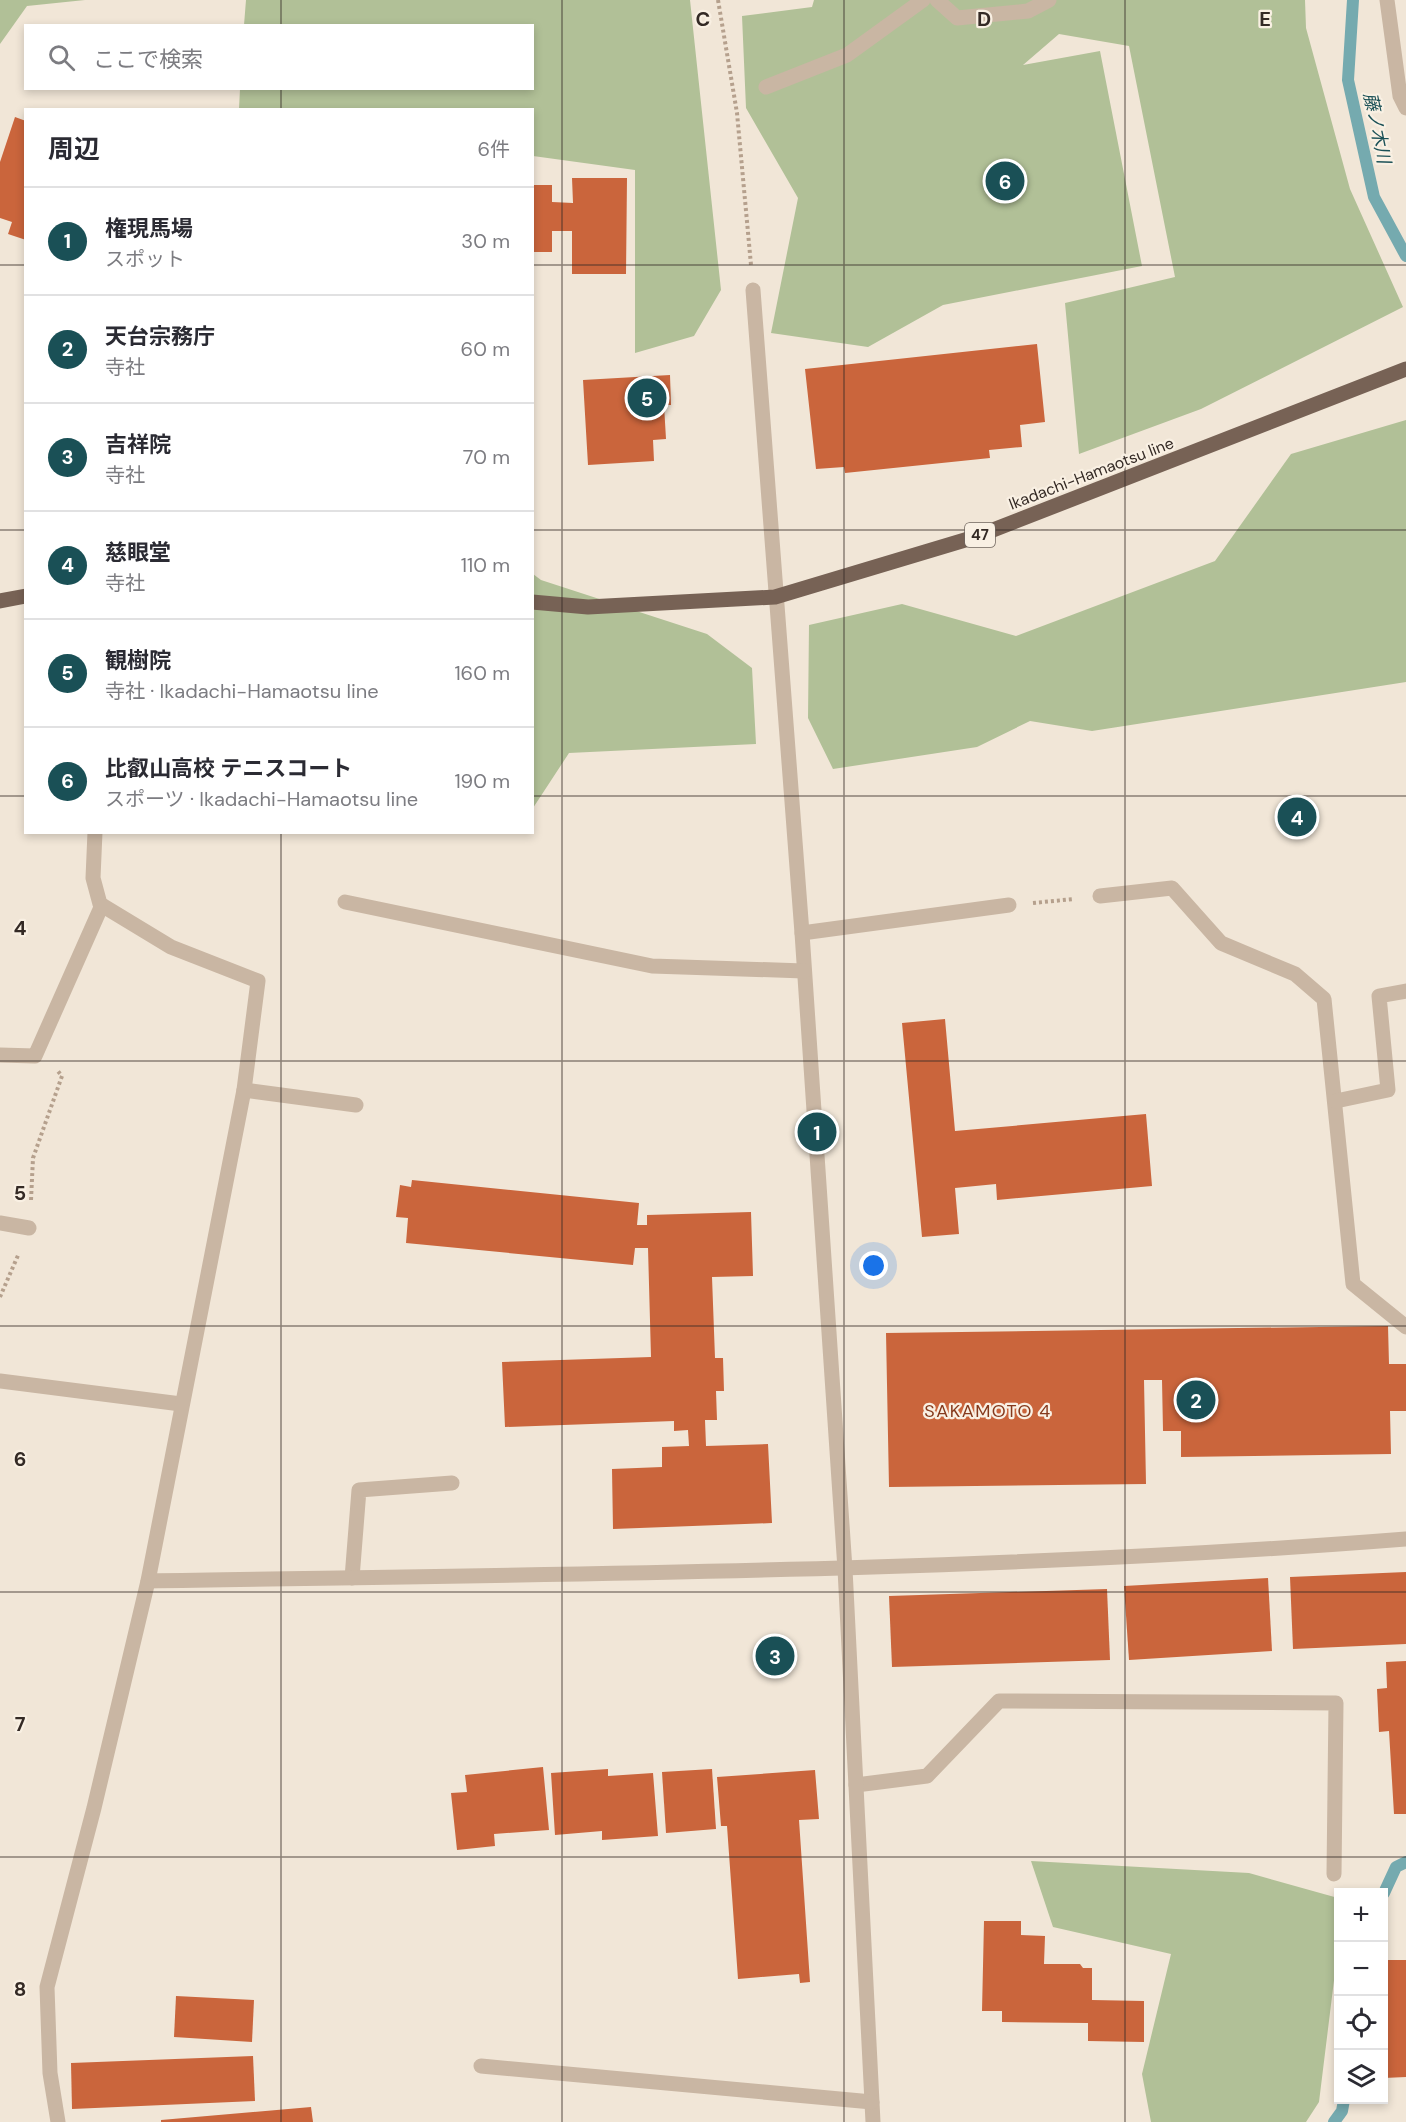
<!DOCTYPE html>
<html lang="ja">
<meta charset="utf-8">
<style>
:root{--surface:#fff;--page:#f7f7f7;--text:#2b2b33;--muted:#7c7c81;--line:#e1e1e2;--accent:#1a5056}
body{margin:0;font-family:"DM Sans","Noto Sans JP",sans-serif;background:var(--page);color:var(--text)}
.controls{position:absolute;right:18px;bottom:18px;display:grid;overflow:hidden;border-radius:0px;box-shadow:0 3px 9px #0003}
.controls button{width:54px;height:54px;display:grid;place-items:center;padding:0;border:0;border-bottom:2px solid var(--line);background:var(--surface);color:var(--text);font:30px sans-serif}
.you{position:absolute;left:874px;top:1266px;width:21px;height:21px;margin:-15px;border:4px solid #fff;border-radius:50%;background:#1a73e8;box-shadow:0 0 0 9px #1a73e833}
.badge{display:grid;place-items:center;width:39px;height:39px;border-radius:50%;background:var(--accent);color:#fff;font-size:20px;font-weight:700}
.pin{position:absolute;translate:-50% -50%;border:3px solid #fff;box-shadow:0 2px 6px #0006}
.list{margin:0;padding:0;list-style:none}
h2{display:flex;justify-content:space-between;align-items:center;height:78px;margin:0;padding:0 24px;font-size:26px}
h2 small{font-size:20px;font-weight:400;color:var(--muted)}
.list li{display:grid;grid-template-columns:39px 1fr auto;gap:18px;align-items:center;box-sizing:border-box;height:108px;padding:0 24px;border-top:2px solid var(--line)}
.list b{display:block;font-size:22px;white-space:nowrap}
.list p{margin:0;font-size:20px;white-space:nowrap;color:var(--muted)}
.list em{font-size:20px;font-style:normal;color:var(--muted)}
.icon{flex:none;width:33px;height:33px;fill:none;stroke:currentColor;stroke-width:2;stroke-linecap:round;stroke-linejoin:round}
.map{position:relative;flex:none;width:1406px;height:2122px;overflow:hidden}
.search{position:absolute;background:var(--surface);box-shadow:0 3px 9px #0003;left:24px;top:24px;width:510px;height:66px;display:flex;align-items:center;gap:15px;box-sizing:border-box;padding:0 21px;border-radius:0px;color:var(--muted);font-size:22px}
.panel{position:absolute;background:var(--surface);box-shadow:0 3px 9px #0003;left:24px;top:108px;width:510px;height:726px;border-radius:0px}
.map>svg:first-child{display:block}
.green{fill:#b1c097}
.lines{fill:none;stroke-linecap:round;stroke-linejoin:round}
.stream{stroke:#75aaaf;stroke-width:12}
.building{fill:#ca653c}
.path{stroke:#b5a08d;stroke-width:4;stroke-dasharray:3 3;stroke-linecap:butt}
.service{stroke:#c9b6a3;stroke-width:15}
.minor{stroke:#c9b6a3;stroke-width:15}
.primary{stroke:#776255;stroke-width:15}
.grid{fill:none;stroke:#342a25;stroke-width:1.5;stroke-opacity:0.55}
.labels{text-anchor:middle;stroke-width:4.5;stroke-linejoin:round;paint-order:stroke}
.shield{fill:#f9f0e3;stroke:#6f655e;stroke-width:1.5}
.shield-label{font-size:15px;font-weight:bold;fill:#342a25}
.street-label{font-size:16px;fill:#342a25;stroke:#f9f0e3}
.water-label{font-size:18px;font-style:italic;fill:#1a5056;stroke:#f9f0e3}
.neighbourhood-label{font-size:18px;letter-spacing:1.5px;fill:#85391c;stroke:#f9f0e3}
.grid-label{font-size:20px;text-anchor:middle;font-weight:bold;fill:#342a25;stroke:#f9f0e3;stroke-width:4.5;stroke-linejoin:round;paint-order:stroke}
</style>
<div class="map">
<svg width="1406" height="2122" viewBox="0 0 1406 2122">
<rect width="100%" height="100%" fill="#f1e6d7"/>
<g class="green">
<path d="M0 0H85L27 6 0 44Z"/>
<path d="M246 0H690L721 290 694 336 635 353V170L533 156 532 110 239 109 240 89 532 88V26L244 25Z"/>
<path d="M814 0H1305L1306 28 1350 189 1403 307 1201 409 1079 454 1065 303 1175 277 1129 46 1059 34 1023 65 1100 51 1142 266 943 305 868 347 771 333 798 198 746 108 742 16 812 7Z"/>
<path d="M1406 420V682L1092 731 1030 721 977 747 833 769 808 718 809 625 902 604 1016 636 1215 561 1291 454Z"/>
<path d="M533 574 541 580 707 634 752 668 756 744 569 753 533 808Z"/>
<path d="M1031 1861 1249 1873 1338 1898V1948L1319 2102 1306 2122H1151L1142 2074 1171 1954 1053 1927Z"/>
</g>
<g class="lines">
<g class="stream">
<path d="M1353 0 1348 80 1374 197 1406 256"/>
<path d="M1384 1893 1396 1867 1406 1862"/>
<path d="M1334 2122 1342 2111 1344 2100"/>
</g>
</g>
<g class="building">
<path d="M15 117 26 121V240L8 234 12 222 0 218V162Z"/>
<path d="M572 178H627L626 274H572V231H552V252H532V185H552V202L573 203Z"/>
<path d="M1037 344 1045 422 1020 425 1022 447 989 450 990 458 845 473 844 467 816 469 805 369Z"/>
<path d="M670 375 671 405H664L666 439 653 440 654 461 588 465 583 380Z"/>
<path d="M945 1019 955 1131 1146 1114 1152 1186 997 1200 996 1184 955 1188 959 1234 922 1237 902 1023Z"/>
<path d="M412 1180 639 1203 637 1225H647V1215L751 1212 753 1276 712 1277 715 1358H723L724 1391H716L717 1420H705L706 1446 768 1444 772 1523 613 1529 612 1469 662 1467V1447L689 1446 688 1430 674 1431V1421L505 1427 502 1362 651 1357 648 1248H635L633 1265 406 1243 408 1218 396 1217 400 1185 411 1187Z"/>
<path d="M1388 1326 1389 1364H1406V1411H1390L1391 1454 1181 1457V1431H1163L1162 1380H1144L1146 1484 889 1487 886 1333Z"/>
<path d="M1406 1572V1644L1293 1649 1290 1577Z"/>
<path d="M1268 1578 1272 1651 1129 1660 1124 1586Z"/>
<path d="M1107 1589 1110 1660 892 1667 889 1596Z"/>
<path d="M1406 1661V1814H1394L1389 1731 1379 1732 1377 1689 1387 1688 1386 1662Z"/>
<path d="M543 1767 549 1830 494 1834 495 1846 457 1850 451 1793 467 1792 465 1775Z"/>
<path d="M608 1769V1776L653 1773 658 1836 602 1840V1831L555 1835 551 1773Z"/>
<path d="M712 1769 716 1829 666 1833 662 1772Z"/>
<path d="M815 1770 819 1819 799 1820 810 1982 800 1983 799 1974 738 1979 727 1826H721L717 1777Z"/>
<path d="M984 1921H1021V1935L1045 1936 1044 1964H1080L1083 1968H1092V2000L1144 2001V2042L1088 2041V2023L1002 2022V2011H982Z"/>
<path d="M1384 1960H1406V2077L1384 2078Z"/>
<path d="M176 1996 254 2000 252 2042 174 2037Z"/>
<path d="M253 2056 255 2101 72 2109 71 2063Z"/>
<path d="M311 2107 313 2122H161V2120Z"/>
</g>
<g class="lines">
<g class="path">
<path d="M718 0 737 113 751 265"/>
<path d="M1033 903 1074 899"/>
<path d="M31 1200 33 1158 62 1076 57 1070"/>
<path d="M0 1297 19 1253"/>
</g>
<g class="service">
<path d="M1100 896 1172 888 1221 943 1295 974 1324 999 1353 1284 1406 1327"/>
<path d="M802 933 1009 905"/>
<path d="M1336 1101 1388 1090 1379 996 1406 991"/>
<path d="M352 1578 359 1490 452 1483"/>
<path d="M856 1785 927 1776 999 1701 1336 1703 1334 1874"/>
</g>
<g class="minor">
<path d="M937 0 957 18 1028 11 1049 0"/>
<path d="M1387 0 1400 96 1406 108"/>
<path d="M766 87 847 55 923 0"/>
<path d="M753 290 802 933 845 1569 873 2122"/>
<path d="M345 902 652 966 804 971"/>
<path d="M0 1055 35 1056 102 905"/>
<path d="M244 1090 356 1105"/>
<path d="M0 1223 29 1228"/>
<path d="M0 1381 181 1404"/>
<path d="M148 1581C568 1574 988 1572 1406 1539"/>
<path d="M481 2066 872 2102"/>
<path d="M58 2122 50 2073 47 1987 94 1808 148 1581 244 1090 258 981 171 947 100 904 93 878 95 832"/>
</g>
<g class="primary">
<path d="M0 601 26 596"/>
<path d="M532 602 588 607 775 597 975 537 1406 369"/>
</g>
</g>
<path class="grid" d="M281 0V26M562 0V2122M844 0V2122M1125 0V2122M281 88V110M0 265H26M532 265H1406M0 530H26M532 530H1406M0 796H26M532 796H1406M281 832V2122M0 1061H1406M0 1326H1406M0 1592H1406M0 1857H1406"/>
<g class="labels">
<rect class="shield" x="965" y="523" width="30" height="24" rx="4.5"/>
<g class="shield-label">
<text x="980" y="540">47</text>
</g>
<g class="street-label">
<text transform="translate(1091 473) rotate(-21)" y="6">Ikadachi-Hamaotsu line</text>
</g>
<g class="water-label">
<text transform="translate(1377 128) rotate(78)" y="6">藤ノ木川</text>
</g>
<g class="neighbourhood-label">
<text x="988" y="1417">SAKAMOTO 4</text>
</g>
</g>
<g class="grid-label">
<text x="703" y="26">C</text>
<text x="984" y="26">D</text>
<text x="1265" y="26">E</text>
<text x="20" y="935">4</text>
<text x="20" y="1200">5</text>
<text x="20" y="1466">6</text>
<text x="20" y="1731">7</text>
<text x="20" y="1996">8</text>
</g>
</svg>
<div class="controls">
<button>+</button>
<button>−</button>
<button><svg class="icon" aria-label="locate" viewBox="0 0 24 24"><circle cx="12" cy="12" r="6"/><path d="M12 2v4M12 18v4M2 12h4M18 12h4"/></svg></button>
<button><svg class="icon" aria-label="layers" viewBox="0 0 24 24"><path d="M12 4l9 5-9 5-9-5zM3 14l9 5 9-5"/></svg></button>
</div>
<div class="you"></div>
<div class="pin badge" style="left:817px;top:1132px">1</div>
<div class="pin badge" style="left:1196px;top:1400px">2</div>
<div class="pin badge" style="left:775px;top:1656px">3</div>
<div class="pin badge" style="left:1297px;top:817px">4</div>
<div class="pin badge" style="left:647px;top:398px">5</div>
<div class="pin badge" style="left:1005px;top:181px">6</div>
<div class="search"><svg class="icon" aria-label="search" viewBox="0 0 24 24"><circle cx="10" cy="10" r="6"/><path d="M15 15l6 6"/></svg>ここで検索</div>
<section class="panel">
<h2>周辺<small>6件</small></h2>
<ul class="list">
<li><span class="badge">1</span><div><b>権現馬場</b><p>スポット</p></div><em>30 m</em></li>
<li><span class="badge">2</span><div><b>天台宗務庁</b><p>寺社</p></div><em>60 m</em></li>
<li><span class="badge">3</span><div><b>吉祥院</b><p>寺社</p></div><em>70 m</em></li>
<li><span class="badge">4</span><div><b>慈眼堂</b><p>寺社</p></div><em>110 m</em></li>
<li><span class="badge">5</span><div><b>観樹院</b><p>寺社 · Ikadachi-Hamaotsu line</p></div><em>160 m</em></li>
<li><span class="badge">6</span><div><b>比叡山高校 テニスコート</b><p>スポーツ · Ikadachi-Hamaotsu line</p></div><em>190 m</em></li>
</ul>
</section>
</div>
